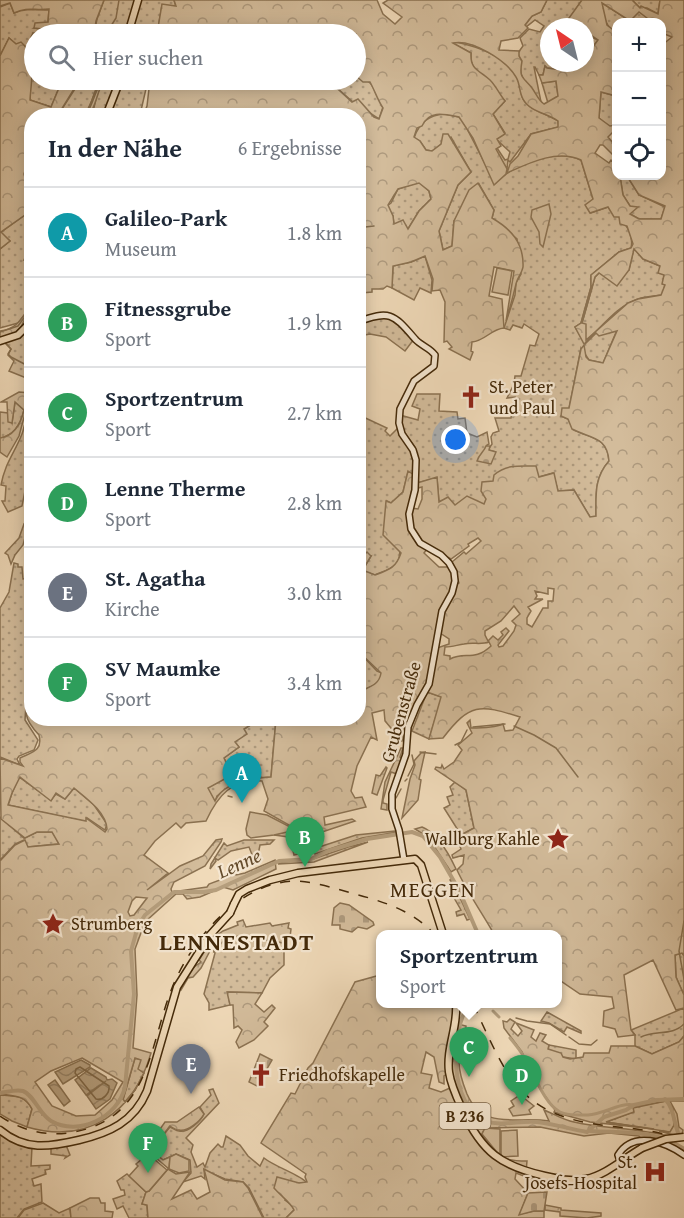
<!DOCTYPE html>
<html lang="de">
<meta charset="utf-8">
<style>
:root{--surface:#fff;--page:#f2f2f3;--text:#1f2937;--muted:#747a83;--line:#e0e1e3;--accent:#1a73e8}
body{margin:0;font-family:"Gentium Book Plus",serif;background:var(--page);color:var(--text)}
.controls{position:absolute;right:18px;top:18px;display:grid;overflow:hidden;border-radius:12px;box-shadow:0 3px 15px #0003}
.controls button{width:54px;height:54px;display:grid;place-items:center;padding:0;border:0;border-bottom:2px solid var(--line);background:var(--surface);color:var(--text);font:30px sans-serif}
.compass{position:absolute;left:540px;top:18px;width:54px;height:54px;border-radius:50%;background:var(--surface);box-shadow:0 3px 15px #0003;rotate:325deg}
.you{position:absolute;left:456px;top:440px;width:21px;height:21px;margin:-15px;border:4px solid #fff;border-radius:50%;background:#1a73e8;box-shadow:0 0 0 9px #1a73e833}
.badge{display:grid;place-items:center;width:39px;height:39px;border-radius:50%;background:var(--accent);color:#fff;font-size:20px;font-weight:700}
.pin{position:absolute;translate:-50% -50px;filter:drop-shadow(0 2px 3px #0008)}
.pin::after{content:'';position:absolute;top:32px;width:21px;height:18px;background:inherit;clip-path:polygon(0 0,100% 0,50% 100%)}
.popup{position:absolute;left:376px;top:930px;width:186px;height:78px;box-sizing:border-box;display:grid;place-content:center;border-radius:12px;background:var(--surface);filter:drop-shadow(0 2px 4px #0005);font-size:20px;white-space:nowrap;color:var(--muted)}
.popup b{font-size:22px;color:var(--text)}
.popup::after{content:'';position:absolute;left:50%;top:100%;margin-left:-12px;border:12px solid transparent;border-top-color:var(--surface)}
.list{margin:0;padding:0;list-style:none}
h2{display:flex;justify-content:space-between;align-items:center;height:78px;margin:0;padding:0 24px;font-size:26px}
h2 small{font-size:20px;font-weight:400;color:var(--muted)}
.list li{display:grid;grid-template-columns:39px 1fr auto;gap:18px;align-items:center;box-sizing:border-box;height:90px;padding:0 24px;border-top:2px solid var(--line)}
.list b{display:block;font-size:22px;white-space:nowrap}
.list p{margin:0;font-size:20px;white-space:nowrap;color:var(--muted)}
.list em{font-size:20px;font-style:normal;color:var(--muted)}
.icon{flex:none;width:33px;height:33px;fill:none;stroke:currentColor;stroke-width:2;stroke-linecap:round;stroke-linejoin:round}
.map{position:relative;flex:none;width:684px;height:1218px;overflow:hidden}
.search{position:absolute;background:var(--surface);box-shadow:0 3px 15px #0003;left:24px;top:24px;width:342px;height:66px;display:flex;align-items:center;gap:15px;box-sizing:border-box;padding:0 21px;border-radius:33px;color:var(--muted);font-size:22px}
.panel{position:absolute;background:var(--surface);box-shadow:0 3px 15px #0003;left:24px;top:108px;width:342px;height:618px;border-radius:24px}
.map>svg:first-child{display:block}
.grass{fill:url(#grass-dots);stroke:#8b7252;stroke-width:1.5}
.forest{fill:url(#forest-crowns);stroke:#8b7252;stroke-width:1.5;fill-rule:evenodd}
.cemetery{fill:url(#cemetery-stones);stroke:#8b7252;stroke-width:1.5}
.garden{fill:#d3bc9b;stroke:#8b7252;stroke-width:1.5}
.water{fill:url(#water-waves);stroke:#876f4f;stroke-width:1.5}
.lines{fill:none;stroke-linecap:round;stroke-linejoin:round}
.shore{stroke:#7c6443;stroke-width:1.5}
.stream{stroke:#876f4f;stroke-width:1.5}
.canal{stroke:#b59e7d;stroke-width:3}
.river{stroke:#b59e7d;stroke-width:4}
.secondary-casing{stroke:#432909;stroke-width:8}
.primary-casing{stroke:#432909;stroke-width:9}
.secondary{stroke:#f5e7d2;stroke-width:5}
.primary{stroke:#f0dab9;stroke-width:6}
.rail{stroke:#432909;stroke-width:1.5;stroke-dasharray:10 10;stroke-linecap:butt}
.primary-bridge-casing{stroke:#432909;stroke-width:9;stroke-linecap:butt}
.primary-bridge{stroke:#f0dab9;stroke-width:6}
.labels{text-anchor:middle;stroke-width:4.5;stroke-linejoin:round;paint-order:stroke}
.shield{fill:#f5e7d2;stroke:#786245;stroke-width:1.5}
.shield-label{font-size:16px;font-weight:bold;fill:#432909}
.poi-label{font-size:18px;fill:#432909;stroke:#f5e7d2;text-anchor:start}
.street-label{font-size:18px;fill:#432909;stroke:#f5e7d2}
.water-label{font-size:20px;font-style:italic;fill:#654c2c;stroke:#f5e7d2}
.quarter-label{font-size:21px;letter-spacing:1.5px;fill:#432909;stroke:#f5e7d2}
.district-label{font-size:24px;font-weight:bold;letter-spacing:1.5px;fill:#432909;stroke:#f5e7d2}
</style>
<div class="map">
<svg width="684" height="1218" viewBox="0 0 684 1218">
<defs>
<pattern id="grass-dots" width="8" height="8" patternUnits="userSpaceOnUse" patternTransform="scale(1.5)"><rect width="8" height="8" fill="#d3bc9b"/><path d="M2 2h.1M6 6h.1" fill="none" stroke="#ad997d" stroke-width="1.8" stroke-linecap="round"/></pattern>
<pattern id="forest-crowns" width="20" height="18" patternUnits="userSpaceOnUse" patternTransform="scale(1.5)"><rect width="20" height="18" fill="#d3bc9b"/><path d="M2 6a3 3 0 1 1 6 0M12 15a3 3 0 1 1 6 0" fill="none" stroke="#ad997d"/></pattern>
<pattern id="cemetery-stones" width="16" height="16" patternUnits="userSpaceOnUse" patternTransform="scale(1.5)"><rect width="16" height="16" fill="#d3bc9b"/><path d="M2 7V4a2 2 0 0 1 4 0v3zM10 15v-3a2 2 0 0 1 4 0v3z" fill="#ad997d"/></pattern>
<pattern id="water-waves" width="16" height="10" patternUnits="userSpaceOnUse" patternTransform="scale(1.5)"><rect width="16" height="10" fill="#b59e7d"/><path d="M0 5q4-4 8 0t8 0" fill="none" stroke="#958165"/></pattern>
</defs>
<rect width="100%" height="100%" fill="#f0dab9"/>
<filter id="stains"><feTurbulence type="fractalNoise" baseFrequency=".00333" numOctaves="4"/><feColorMatrix values="0 0 0 0 .2 0 0 0 0 .09 0 0 0 0 .02 0 0 0 .5 -.17"/></filter>
<radialGradient id="worn" r=".72"><stop offset=".6" stop-color="#630" stop-opacity="0"/><stop offset="1" stop-color="#630" stop-opacity=".3"/></radialGradient>
<g class="grass">
<path d="M104 0H136L127 31H121L120 34H94L97 19Z"/>
<path d="M140 0H174L176 7 162 5 157 34H131Z"/>
<path d="M547 0H582L565 25 569 27H549V63H575L570 71 547 68 545 66 543 75H539L535 67H534L541 102C536 97 522 79 521 73 520 65 521 62 518 53L523 46 520 38 529 29 540 32 544 26 535 20 526 27 525 25 532 16 541 12Z"/>
<path d="M632 0H660L658 14 647 8H640Z"/>
<path d="M601 2 630 21 638 11 648 18 647 22H616V32C604 27 604 14 601 2Z"/>
<path d="M10 3 14 13C26 8 36 10 49 10L48 22 34 28 42 29 46 34 33 33 31 37 34 38V80H101C93 91 93 105 84 115H58L75 89 59 88 51 107 30 100 31 57 9 38 0 56V7Z"/>
<path d="M585 34 598 40 585 58Z"/>
<path d="M456 42C479 47 509 57 518 80 521 86 520 93 523 99 530 111 547 113 558 121L559 127 531 134 510 162 508 160 507 169 495 149 497 148 505 160 508 159 510 152 496 139 505 133 493 114 505 101 481 74 475 71 471 61V53L452 43Z"/>
<path d="M356 76C359 78 368 80 370 83 373 85 379 101 383 107L379 119 353 102 328 80H340L350 82 356 80Z"/>
<path d="M104 80H118L104 115 89 116 93 112 97 94Z"/>
<path d="M123 80H148L140 115 109 116Z"/>
<path d="M556 81 558 96 548 103 542 83Z"/>
<path d="M601 92 616 96V125L610 127 599 118Z"/>
<path d="M444 114 459 117 463 121 495 183C515 164 555 148 581 160L593 199 591 213 608 207C620 217 635 231 631 248L619 252 591 275V287L581 323 575 327 585 344 596 333 617 330 603 363 589 360 581 348 569 409 561 416 568 419 573 429C591 439 607 436 609 461 594 478 596 495 596 516L593 518 590 517 574 490 558 491 553 473 539 477 494 481 485 504 455 505 439 502 437 478 417 483 415 447 402 429 400 415 418 420 420 409 412 406 417 394H440L439 411 457 412 458 419 465 418 467 433 477 437 487 432 489 444 487 445 485 450 496 452 488 450 492 444 491 437 493 433 499 431 495 418H511L515 397 507 398 514 384 515 376H521L530 345 535 346 539 334 524 324 522 328 513 325 510 330 504 328 515 295 516 283 521 274 517 239 492 218 494 210 479 184 454 221 452 246 443 250 439 231 458 185 471 172 451 137 432 151 426 150 420 141 414 138C419 123 428 115 444 114Z"/>
<path d="M31 155V198L25 175Z"/>
<path d="M620 176H627L639 195 665 207 661 219H639L630 214V206L623 195Z"/>
<path d="M419 182 429 191 431 199 419 211 408 229 405 225H394L393 216 387 206 391 203 398 189Z"/>
<path d="M25 215 30 247 24 260 28 259 31 252V306L18 323 0 328V249L10 241 0 233Z"/>
<path d="M634 248 643 259 660 266 664 275 665 285 662 295C654 296 645 296 638 299 617 306 602 327 586 341L582 323 595 277 599 273 629 270Z"/>
<path d="M425 256 432 280 431 293 420 288 414 300 392 288 393 266 411 262Z"/>
<path d="M380 317 395 319 414 339 405 351 386 337 370 334 359 336V325Z"/>
<path d="M31 325V380L9 371 14 361 8 355 11 349 5 342 24 334Z"/>
<path d="M15 402 24 410C21 423 14 436 0 438V412L8 413 12 423Z"/>
<path d="M31 412V488L25 491 22 506 8 512 2 501H5L6 486 1 485C5 463 14 454 22 434 25 426 25 417 31 412Z"/>
<path d="M359 415 387 428 385 431 390 436 397 429 414 457V475L408 472 403 492 391 503 387 501C391 515 407 553 396 564 390 570 382 572 375 575L365 572V566L371 556 359 560Z"/>
<path d="M24 524 28 527 23 545 15 555 11 564 8 555 5 553 19 538Z"/>
<path d="M14 563 18 564V567H22L23 579 31 578 32 687 26 705 25 720 38 740 34 750 19 756 17 759 20 765 0 757V608L9 592Z"/>
<path d="M359 652 377 671 382 673C380 686 369 687 359 692Z"/>
<path d="M427 692 442 697 429 739 412 731Z"/>
<path d="M260 719H276L271 777 244 779 217 796 215 802 207 788 232 775 224 758 239 747 235 742 244 729Z"/>
<path d="M19 777 51 800 56 794 65 799 74 788 94 805 107 824 105 830 87 818V822L8 805 12 793Z"/>
<path d="M455 782 466 790 474 828 461 835 444 808 450 805 447 797 453 795 450 787Z"/>
<path d="M0 817 24 838 37 832H53L59 844 27 847 24 840 15 844 0 860Z"/>
<path d="M422 827C438 833 449 854 456 869L451 872 428 837 415 829Z"/>
<path d="M395 831 398 832 362 838 315 854 313 849 356 835Z"/>
<path d="M306 839 310 851 294 855 291 842Z"/>
<path d="M244 840H274L270 844 260 845 258 855 253 857 249 847 231 851 218 860 215 858 216 861 210 869 211 864 224 843 227 846Z"/>
<path d="M368 842 314 862 278 864 283 862 313 859 348 847Z"/>
<path d="M451 879 470 919 467 920 464 914 457 916 456 912 461 910 453 896 457 894 450 880Z"/>
<path d="M243 936 257 942 266 940 284 943V965L270 978 262 993 228 992 230 1005 209 1010V1003L204 994 215 953 214 951 227 937Z"/>
<path d="M682 953 684 956V995L676 977 675 955Z"/>
<path d="M684 1008V1036L679 1042 652 1054 635 1046V1035L631 1030Z"/>
<path d="M547 1012 581 1031V1033L567 1027 564 1032 549 1023 541 1021Z"/>
<path d="M549 1045 576 1050V1059L563 1057 548 1049Z"/>
<path d="M135 1058 142 1060 139 1069 144 1073 135 1090 125 1102 123 1100Z"/>
<path d="M213 1089 219 1103 186 1138 193 1145 191 1152 197 1167 203 1163 205 1167 210 1153 218 1144 221 1147H223L226 1136 240 1145 248 1156 260 1166 264 1158C275 1167 301 1175 307 1183H299L285 1200 293 1206 294 1210 286 1218H264L249 1188 243 1182 225 1179 204 1170 205 1179 201 1176 183 1182 191 1173 190 1160 176 1154 163 1160 151 1150 170 1127C173 1128 176 1131 179 1131 188 1133 201 1121 204 1114L200 1107 211 1095 209 1090Z"/>
<path d="M0 1095C15 1096 25 1095 32 1109L27 1127 12 1121 0 1114Z"/>
<path d="M666 1101 673 1108 674 1126 670 1132 606 1122 633 1112V1108Z"/>
<path d="M0 1131 32 1147 31 1166 50 1165V1169L45 1170 46 1174 32 1179 34 1186 41 1184 42 1202 24 1209 17 1218H0Z"/>
<path d="M66 1145 70 1155 65 1158 66 1156 51 1154V1148Z"/>
<path d="M127 1174 146 1192 142 1204 147 1205 148 1218H129L123 1206 117 1209 113 1199 125 1195 124 1190H121L117 1181Z"/>
<path d="M43 1203 59 1213 70 1208 71 1218H18L24 1210Z"/>
</g>
<g class="forest">
<path d="M0 0H104L96 21 94 34H46L42 29 34 28 35 23 48 22 49 9C34 11 29 6 14 13L10 3 0 6Z"/>
<path d="M174 0H377L383 14 395 24 402 17 383 3 388 0H547L541 12 532 16 525 25 528 28 518 38 501 41 499 50 519 51V56L522 61C519 78 522 76 532 88 537 95 538 100 544 104L558 96 556 81 542 83 539 75H543L545 66 547 68 569 71 575 63 580 65 585 63V58L598 40 592 36 585 34V27H569L564 25 582 0H632L640 8 641 6 658 14 660 0H684V955L682 953 675 955 676 977 684 995V1008L676 1010 653 960 624 975 631 1030 635 1035 618 1037 615 1029 603 1026 604 1011 614 1008 612 997 580 994 558 979V934H494C481 911 467 892 457 870L463 864 464 855 453 858 452 855 461 849 459 844 463 841 461 835 474 828 466 790 435 769 436 767 441 768 442 765 444 769 454 762 462 750 458 745 472 733 467 723 470 720 471 728C481 728 494 728 503 724L505 731 513 730 520 717C479 704 470 703 443 738L429 739 441 697 427 692 437 648 449 644V639L440 633 445 609 456 585 459 583 452 562 464 552 466 554 481 541 478 538 468 544 469 546 451 559 423 544 413 532 411 508 418 509 422 499V487L418 488 417 483 437 477 439 502 448 497 455 505 467 496 484 504 486 499 481 491 482 482 493 481 494 475C507 464 520 466 536 466L539 477 554 473 558 491 574 490 590 517 596 516C596 495 594 478 609 461 607 436 591 439 572 429L568 419 561 416 562 408H569L581 349 584 345 586 357 589 360 603 363 617 331 599 336 596 333 584 344 575 327 581 323 591 287V275L619 252 631 248 633 244 627 226 620 224 619 217H614L608 207 590 213 585 205 593 199 581 160C557 149 529 163 507 173L510 164 518 156 531 134 558 127V121C547 113 530 112 523 99 519 92 520 83 516 77 506 60 472 39 453 43L471 53C470 70 479 70 490 80 496 86 500 95 505 101L493 114 505 134 497 139 501 146 496 149 507 169 506 174 494 185 473 138 459 117C444 114 429 110 422 126L417 128 414 137 420 141 426 150 432 151 441 144 443 134H448L471 172 458 185 439 231 443 250 452 246 454 221 469 190 478 183 494 210 492 218C511 229 524 243 523 267 522 273 517 278 516 284 513 297 510 308 506 321L514 271 494 267 489 296 502 299 504 328C491 329 485 341 472 342L471 351 473 352 470 360 449 349 452 347 447 341 444 342 445 302 440 290 432 291 433 279 425 256 411 262 393 266 392 288 387 286 383 289H372V292L361 293 359 298 361 310 359 311 358 116H143L147 106 150 80H328L352 102 358 99 374 117 379 119 383 108C377 99 375 91 370 82H363L356 76V34H157L162 4 176 6ZM602 3 630 21 639 12 647 18V22H662V33L672 37 662 45V176H627L639 195 665 206 661 219H639L630 214 638 207 630 206 623 195 620 176H616V164L611 160 609 163 595 153 600 145H603L616 158V146L608 137 616 129V125L610 126 599 118 601 92 616 96V32L607 25ZM419 183 429 191 431 199 419 211 408 229 403 220 394 224 393 216 388 205 398 189ZM634 249 643 259 660 266 658 273 664 275 662 284 665 285 661 295 638 299 628 303 586 340V324L582 323 595 277 599 273 617 286 629 270ZM548 588 554 589 553 601H548V608H543L532 627 527 624V618L531 611 528 607 543 599H535L537 596 535 591 548 594ZM514 606 520 614 512 621 516 625 514 631 503 646 499 647 498 645 509 631 506 628 501 632 503 635 498 640 493 636 488 641 485 635V631L501 621ZM489 642 491 646C474 662 465 651 450 659V656L444 655 445 647C452 647 457 645 464 644 473 642 481 645 489 642Z"/>
<path d="M9 38 16 44 21 42C37 55 31 82 30 100L51 107 59 88 74 89 58 115 32 116 31 153 24 174 31 200 32 249 25 261 30 247 25 215 1 232 10 241 0 249V56Z"/>
<path d="M101 80H104C97 91 96 107 89 115H84C93 105 93 91 101 80Z"/>
<path d="M549 204 551 214 543 247 540 244 539 232 531 217 532 210Z"/>
<path d="M31 306 18 333 0 339V331C17 329 21 319 31 306Z"/>
<path d="M19 392 31 393V411L26 410 19 436 7 457 0 452V438C14 436 21 423 24 410L15 402 12 423 8 422 7 402H1Z"/>
<path d="M408 471 414 475C412 500 396 535 427 549L424 553 439 567H449L453 574 452 587 442 608 431 657 428 683 402 741 385 721 384 710 372 713 377 740 371 737 357 766 351 791 355 798 362 797 366 807 324 817 325 825 352 819 355 821 322 832V839L313 837 297 840 296 838 274 835 296 829 264 811 268 799 262 781C232 779 218 795 206 821L186 823 181 828 176 823 155 841 144 855 168 873 147 890 180 866 203 856 216 840 222 839 221 842 205 866 174 882 171 889 172 892 207 887 209 884 228 877V875L234 872 236 875 245 873 275 860 276 869 233 890 223 887 200 897 187 899 183 894H176L145 922 135 949 137 995 133 1048 151 1053C134 1112 88 1145 27 1127L32 1109C25 1095 15 1096 0 1094V861L15 845 25 840 28 847 59 844 52 832H37L25 838 1 819 0 758 23 766 20 762V758C32 752 43 751 39 735 23 718 24 712 31 690L32 718 260 719 244 729 247 734 235 742 239 747 224 758 232 775 208 788 215 801C223 782 253 778 271 777L276 719 358 718 359 692C368 687 379 686 381 673L359 652V560L367 552 371 556 365 566V571L375 575C389 570 396 568 401 553L383 535 386 501 391 503 403 492ZM20 777 51 801 56 793 65 799 74 788C86 798 106 812 107 829L105 832 86 818V821L8 805 12 793ZM136 897 147 898 134 915 130 916 128 912 132 901ZM82 1058 123 1082 112 1100 95 1115 76 1116 52 1106 35 1082 51 1071ZM135 1058 141 1060 138 1069 144 1073 135 1090 125 1102 123 1099Z"/>
<path d="M401 748H403L400 757 404 759 397 774 391 772 383 800V803L387 804V810L381 809 385 782Z"/>
<path d="M425 752 419 779 421 780 418 800 402 818 410 779 415 765 414 761 421 753Z"/>
<path d="M386 767 387 768 377 795 372 793 376 775 380 776Z"/>
<path d="M243 920 246 927 270 923 272 926 289 923 288 928 291 929 290 937 285 940 284 943 266 940 257 942 243 936 227 937 214 951 215 946 212 947 201 968 193 977 188 978 181 990 179 989 190 970 201 962 199 960 213 938 223 931 238 925 237 922Z"/>
<path d="M380 975V1004H454V1023L466 1026C466 1038 460 1050 459 1062 459 1073 463 1084 467 1094 483 1131 517 1116 549 1121L544 1110C554 1114 563 1120 574 1122 605 1129 637 1128 668 1136L655 1141 641 1139 639 1136 609 1133 584 1136 540 1127 485 1128 482 1134C498 1155 498 1161 527 1161L526 1172 537 1175V1181L516 1173 515 1179 528 1193 520 1214 534 1211H544V1218H286L294 1210C292 1204 279 1194 274 1188L277 1177 299 1183 307 1182 305 1177 306 1174 261 1143 262 1141 291 1093 295 1094 308 1068 313 1063 355 982ZM426 1052 434 1057 439 1082 444 1084V1076L447 1074 450 1088 441 1092 429 1088 432 1075 421 1073Z"/>
<path d="M227 992 262 993 255 1004 264 1012 272 1005 275 1008 264 1022 268 1026 254 1040 239 1048 236 1042 242 1030 238 1026 234 1028 233 1005H230Z"/>
<path d="M510 1019 515 1022 511 1029 518 1036 522 1031 516 1023 534 1030 531 1037 536 1041 540 1033 546 1035 542 1041 549 1045 548 1049 561 1053 563 1057 570 1059 583 1057 584 1053H609L611 1046H635L652 1054 679 1042 684 1036V1101H670L677 1114 679 1127 683 1130 682 1135H674L659 1131 670 1132 674 1125 673 1108 666 1101 633 1107 634 1112 606 1122 654 1129 590 1122 554 1112 555 1110 534 1080 522 1052 504 1028 503 1021 507 1022Z"/>
<path d="M199 1107 204 1114C200 1121 188 1132 179 1130 176 1130 173 1128 170 1126L151 1150 163 1160 170 1157 169 1169 142 1146 144 1144 151 1142 165 1122H177Z"/>
<path d="M168 1169 176 1174 190 1172 172 1199 191 1190 197 1199 210 1192 204 1169 225 1180 243 1182 248 1188 263 1218H148L147 1205 142 1204 146 1192 149 1191Z"/>
<path d="M90 1198H99L101 1203H105V1211L113 1212 112 1218H71L70 1208Z"/>
<path d="M545 1205 561 1208V1210L601 1213V1216L587 1218 560 1216V1212L545 1210Z"/>
</g>
<g class="cemetery">
<path d="M486 446H490L489 450 496 452 491 464 477 461C479 454 484 452 486 446Z"/>
<path d="M340 903 349 905 373 922 374 925 367 929 358 927 352 932 340 929V925H332L334 908Z"/>
<path d="M260 1054 272 1060 257 1086 249 1082Z"/>
<path d="M547 1192 544 1211H534L519 1215 528 1193Z"/>
</g>
<g class="garden">
<path d="M497 268 512 271 508 295 492 292Z"/>
<path d="M250 812 267 815 296 830 274 835 251 838 247 835 246 829Z"/>
<path d="M520 1095 534 1106 529 1110 531 1114 513 1116 509 1109 514 1106 511 1101Z"/>
<path d="M485 1128 500 1129V1156L482 1134Z"/>
<path d="M517 1130 518 1156 501 1157V1131Z"/>
<path d="M148 1154 167 1170 149 1191 146 1192 129 1176 138 1166 136 1164Z"/>
<path d="M176 1154 189 1160V1171L179 1173 169 1169 170 1157Z"/>
</g>
<g class="water">
<path d="M81 1060 90 1065V1067L63 1084 55 1072Z"/>
<path d="M91 1068 106 1077 107 1080 112 1079 117 1083 110 1099 96 1109 87 1096 106 1081 86 1095 75 1080Z"/>
<path d="M55 1080 70 1101 64 1106 48 1085Z"/>
</g>
<g class="lines">
<path class="shore" d="M80 1067 109 1086C110 1093 103 1101 96 1099L75 1073 76 1069Z"/>
<g class="stream">
<path d="M106 34 116 18 119 0"/>
<path d="M85 116C94 104 94 91 103 80"/>
<path d="M358 226H360"/>
<path d="M365 227 374 226"/>
<path d="M0 332 18 326 32 307"/>
<path d="M4 342 11 349 8 354 11 357 32 368"/>
<path d="M514 726 534 735 556 748 578 777"/>
<path d="M473 727 505 724"/>
<path d="M455 745 461 742 467 730"/>
<path d="M420 752 436 754"/>
<path d="M408 776 414 764 412 755"/>
<path d="M405 781 407 779"/>
<path d="M228 796 232 797"/>
<path d="M396 798 401 789"/>
<path d="M684 921 679 951 684 979"/>
<path d="M516 1018 527 1021 550 1024 566 1035"/>
<path d="M569 1037 579 1044 591 1045 597 1040"/>
<path d="M641 1037C654 1030 673 1036 684 1024"/>
</g>
<g class="canal">
<path d="M493 1011 499 1017"/>
<path d="M510 1038C515 1044 520 1050 524 1057 534 1072 543 1103 560 1112 568 1116 580 1115 588 1115 604 1114 620 1102 634 1105"/>
</g>
<g class="river">
<path d="M469 1004C450 1031 448 1106 486 1121 502 1127 520 1120 537 1122 554 1124 570 1129 587 1132L604 1117 626 1110 634 1105 657 1100 684 1099"/>
<path d="M0 1093C7 1092 16 1089 23 1091 34 1095 39 1114 51 1121 79 1137 118 1117 125 1087L134 994 131 951 138 926 145 915 174 892H204L216 890 279 861 311 859 328 851 367 839 412 832 423 836 440 857 459 890 478 934"/>
<path d="M665 1099C675 1110 673 1122 679 1135"/>
<path d="M590 1131C622 1133 656 1129 684 1149"/>
</g>
<g class="secondary-casing">
<g id="secondary">
<path d="M358 322C391 309 394 315 416 340 422 346 430 348 435 355L434 366 414 381 400 409 399 423 402 434 413 450 416 460 415 490 409 514 411 529 420 543 441 555 449 563 454 572 455 581 452 593 442 611 429 684 417 705 408 727 406 754 392 794V809L399 830 404 860"/>
<path d="M620 1161 618 1155C633 1130 666 1142 684 1155"/>
</g>
</g>
<g class="primary-casing">
<g id="primary">
<path d="M128 34 138 0"/>
<path d="M106 116 120 80"/>
<path d="M0 341 18 335 32 321"/>
<path d="M234 904 239 894 247 889 270 880 298 873 415 859 421 865 443 934"/>
<path d="M456 1004C458 1027 446 1048 449 1072 451 1086 457 1098 463 1111 482 1152 501 1166 545 1176 558 1179 572 1182 586 1179 606 1175 624 1158 642 1148"/>
<path d="M0 1130C25 1151 49 1147 79 1140 109 1133 134 1122 147 1091L177 987 210 935 230 913"/>
</g>
</g>
<use href="#secondary" class="secondary"/>
<use href="#primary" class="primary"/>
<g class="rail">
<path d="M473 1004C508 1078 518 1116 609 1126 634 1129 661 1130 684 1142"/>
<path d="M0 1116C22 1131 48 1137 74 1132 150 1118 149 1046 172 988 191 941 237 884 293 881 308 881 323 885 337 889 372 899 409 906 434 934"/>
</g>
<g class="primary-bridge-casing">
<g id="primary-bridge">
<path d="M230 913 234 904"/>
<path d="M642 1148 666 1139 684 1137"/>
</g>
</g>
<use href="#primary-bridge" class="primary-bridge"/>
</g>
<defs>
<g id="church-bare" transform="scale(1.8)"><path d="M-1.2-6h2.4v3.5h3.3v2.4h-3.3V6h-2.4V-.1h-3.3v-2.4h3.3Z" fill="#8f2418" stroke="#f5e7d2" stroke-width="2.5" paint-order="stroke"/></g>
<g id="sight-bare" transform="scale(1.8)"><path d="M0-6L1.8-2.2L6-1.7L2.9 1.2L3.7 5.4L0 3.3L-3.7 5.4L-2.9 1.2L-6-1.7L-1.8-2.2Z" fill="#8f2418" stroke="#f5e7d2" stroke-width="2.5" paint-order="stroke"/></g>
<g id="hospital-bare" transform="scale(1.8)"><path d="M-5-5h3v3.5h4V-5h3V5h-3V1.5h-4V5h-3Z" fill="#8f2418" stroke="#f5e7d2" stroke-width="2.5" paint-order="stroke"/></g>
</defs>
<g fill-rule="evenodd">
<use href="#church-bare" x="471" y="397"/>
<use href="#sight-bare" x="558" y="839"/>
<use href="#sight-bare" x="53" y="924"/>
<use href="#church-bare" x="261" y="1075"/>
<use href="#hospital-bare" x="655" y="1172"/>
</g>
<g class="labels">
<rect class="shield" x="439.5" y="1103" width="51" height="26" rx="4.5"/>
<g class="shield-label">
<text x="465" y="1122">B 236</text>
</g>
<g class="poi-label">
<text x="489" y="393">St. Peter<tspan x="489" dy="21">und Paul</tspan></text>
<text x="540" y="845" text-anchor="end">Wallburg Kahle</text>
<text x="71" y="930">Strumberg</text>
<text x="279" y="1081">Friedhofskapelle</text>
<text x="637" y="1168" text-anchor="end">St.<tspan x="637" dy="21">Josefs-Hospital</tspan></text>
</g>
<g class="street-label">
<text transform="translate(401 712) rotate(-74)" y="6">Grubenstraße</text>
</g>
<g class="water-label">
<text transform="translate(239 863) rotate(-24)" y="7">Lenne</text>
</g>
<g class="quarter-label">
<text x="433" y="897">MEGGEN</text>
</g>
<g class="district-label">
<text x="237" y="950">LENNESTADT</text>
</g>
</g>
<rect width="100%" height="100%" filter="url(#stains)"/>
<rect width="100%" height="100%" fill="url(#worn)"/>
</svg>
<div class="controls">
<button>+</button>
<button>−</button>
<button><svg class="icon" aria-label="locate" viewBox="0 0 24 24"><circle cx="12" cy="12" r="6"/><path d="M12 2v4M12 18v4M2 12h4M18 12h4"/></svg></button>
</div>
<svg class="compass" viewBox="-18 -18 36 36"><path d="M0-13l5 13h-10z" fill="#e53935"/><path d="M0 13l5-13h-10z" fill="#747a83"/></svg>
<div class="you"></div>
<div class="pin badge" style="left:242px;top:803px;background:#0f9aa8">A</div>
<div class="pin badge" style="left:305px;top:867px;background:#2e9e5b">B</div>
<div class="pin badge" style="left:469px;top:1077px;background:#2e9e5b">C</div>
<div class="popup"><b>Sportzentrum</b>Sport</div>
<div class="pin badge" style="left:522px;top:1105px;background:#2e9e5b">D</div>
<div class="pin badge" style="left:191px;top:1094px;background:#6b7280">E</div>
<div class="pin badge" style="left:148px;top:1173px;background:#2e9e5b">F</div>
<div class="search"><svg class="icon" aria-label="search" viewBox="0 0 24 24"><circle cx="10" cy="10" r="6"/><path d="M15 15l6 6"/></svg>Hier suchen</div>
<section class="panel">
<h2>In der Nähe<small>6 Ergebnisse</small></h2>
<ul class="list">
<li><span class="badge" style="background:#0f9aa8">A</span><div><b>Galileo-Park</b><p>Museum</p></div><em>1.8 km</em></li>
<li><span class="badge" style="background:#2e9e5b">B</span><div><b>Fitnessgrube</b><p>Sport</p></div><em>1.9 km</em></li>
<li><span class="badge" style="background:#2e9e5b">C</span><div><b>Sportzentrum</b><p>Sport</p></div><em>2.7 km</em></li>
<li><span class="badge" style="background:#2e9e5b">D</span><div><b>Lenne Therme</b><p>Sport</p></div><em>2.8 km</em></li>
<li><span class="badge" style="background:#6b7280">E</span><div><b>St. Agatha</b><p>Kirche</p></div><em>3.0 km</em></li>
<li><span class="badge" style="background:#2e9e5b">F</span><div><b>SV Maumke</b><p>Sport</p></div><em>3.4 km</em></li>
</ul>
</section>
</div>
